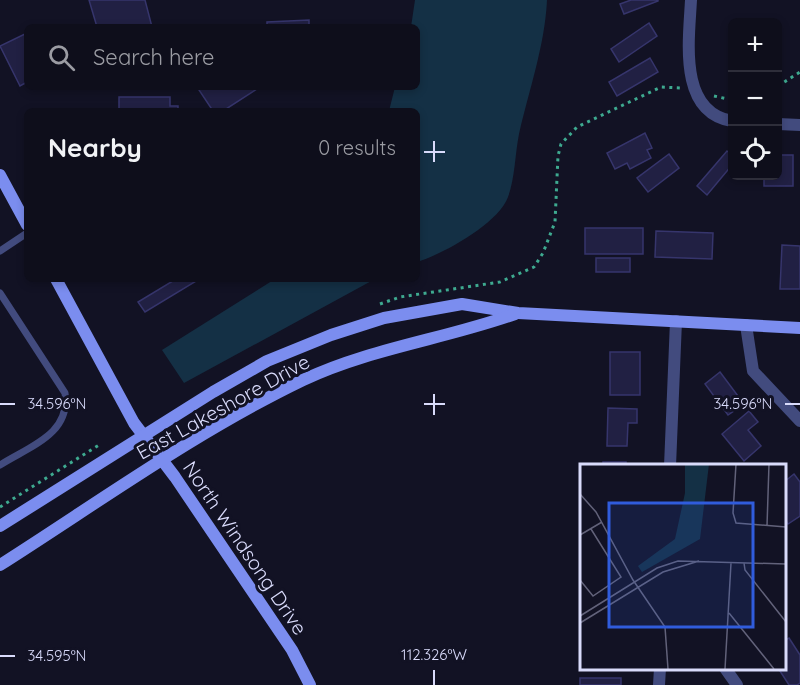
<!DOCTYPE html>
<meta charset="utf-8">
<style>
:root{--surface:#0e0e1b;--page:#171724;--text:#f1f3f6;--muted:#9b9ca3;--line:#2e2e3a}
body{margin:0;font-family:Quicksand,sans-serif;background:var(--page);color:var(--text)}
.controls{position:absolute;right:18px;top:18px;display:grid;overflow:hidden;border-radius:9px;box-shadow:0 3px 9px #0003}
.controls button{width:54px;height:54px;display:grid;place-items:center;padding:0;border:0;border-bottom:2px solid var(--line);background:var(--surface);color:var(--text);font:30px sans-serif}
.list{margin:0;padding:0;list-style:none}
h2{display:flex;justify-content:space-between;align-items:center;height:78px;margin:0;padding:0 24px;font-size:26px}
h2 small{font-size:20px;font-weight:400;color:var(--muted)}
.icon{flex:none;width:33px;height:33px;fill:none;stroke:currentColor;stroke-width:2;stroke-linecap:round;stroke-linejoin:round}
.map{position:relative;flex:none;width:800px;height:685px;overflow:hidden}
.search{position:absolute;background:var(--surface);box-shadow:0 3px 9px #0003;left:24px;top:24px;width:396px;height:66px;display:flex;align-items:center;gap:15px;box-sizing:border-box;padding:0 21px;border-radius:9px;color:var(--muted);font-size:22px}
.panel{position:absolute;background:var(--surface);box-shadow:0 3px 9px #0003;left:24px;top:108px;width:396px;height:174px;border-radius:9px}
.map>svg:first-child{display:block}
.water{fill:#143045}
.building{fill:#212043;stroke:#36356c;stroke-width:1.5}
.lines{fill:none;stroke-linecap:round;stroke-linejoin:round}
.path{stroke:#3eaa90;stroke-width:3;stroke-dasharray:3 4.5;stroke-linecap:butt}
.lane{stroke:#424b7e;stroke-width:7}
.street{stroke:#424b7e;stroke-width:12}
.secondary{stroke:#7b8def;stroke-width:12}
.ticks{fill:none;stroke:#d9dbfb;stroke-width:2}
.labels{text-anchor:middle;stroke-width:6;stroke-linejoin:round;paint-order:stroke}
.street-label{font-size:20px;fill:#d9dbfb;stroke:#121224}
.inset-road{fill:none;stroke:#62627a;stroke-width:1.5}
.view{fill:#305cdc;fill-opacity:0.15;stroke:#305cdc;stroke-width:3}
.inset-edge{fill:none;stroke:#d9dbfb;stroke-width:3}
.ticks-label{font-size:15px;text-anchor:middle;fill:#d9dbfb;stroke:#121224;stroke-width:6;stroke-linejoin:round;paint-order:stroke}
</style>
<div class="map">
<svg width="800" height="685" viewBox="0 0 800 685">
<rect width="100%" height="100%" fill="#121224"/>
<g class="water">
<path d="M415 0H547C545 45 529 90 519 134 515 154 515 178 508 197 498 224 443 254 417 262V111H389L395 87H417V27H411Z"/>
<path d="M275 279H375L184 383 162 350Z"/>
</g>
<g class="building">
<path d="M89 0H145L152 27H97Z"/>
<path d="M631 0H658V1L624 14 620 4Z"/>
<path d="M309 20V27H267V22Z"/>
<path d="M649 23 657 36 619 62 611 49Z"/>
<path d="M27 33V82L20 86 0 46Z"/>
<path d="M650 58 658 72 617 96 609 82Z"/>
<path d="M197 87H260L223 111H213Z"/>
<path d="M119 97H170V106H178V111H119Z"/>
<path d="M645 133 652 148 647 150 651 158 630 169 627 163 615 169 607 153Z"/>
<path d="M727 151 732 155V165L707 195 697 186Z"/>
<path d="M669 154 679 168 648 192 637 178Z"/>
<path d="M778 155H793V186H764V176H778Z"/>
<rect x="585" y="228" width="58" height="26"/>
<path d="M656 231 713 233 712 259 655 257Z"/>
<path d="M782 245 800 246V289H780Z"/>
<rect x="596" y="258" width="34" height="14"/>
<path d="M176 279 198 280 145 312 138 302Z"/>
<rect x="610" y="352" width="30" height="43"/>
<path d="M720 372 744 404 728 415 705 384Z"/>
<path d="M608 408 637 409V423H628L627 446H607Z"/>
<path d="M749 411 758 422 748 430 761 446 744 461 722 434Z"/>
<rect x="603" y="462" width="23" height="4"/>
<path d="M794 474 800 482V516L788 524 784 517V482Z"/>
<path d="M789 638 800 655V683L797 685H789L778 668H784V641Z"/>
<rect x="580" y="678" width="41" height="7"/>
</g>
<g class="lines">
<g class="path">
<path d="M778 86 800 72"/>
<path d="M714 96 732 100"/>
<path d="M380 304 400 297 500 282 534 267 543 253 555 222 558 156 561 144 577 127 661 87 681 88"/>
<path d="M0 507 99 445"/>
</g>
<g class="lane">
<path d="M0 251 27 233"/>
<path d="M0 293 65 393C71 434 30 446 0 465"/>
</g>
<g class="street">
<path d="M691 0C689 40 678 112 732 121"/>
<path d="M778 124 800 125"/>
<path d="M746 325 753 371 800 421"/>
<path d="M670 466 676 321"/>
<path d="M725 668 737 685"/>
<path d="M659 685 660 668"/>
</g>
<g class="secondary">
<path d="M0 175 27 225"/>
<path d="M56 279 134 423 175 477 292 650 310 685"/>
<path d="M0 526 213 392 267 361 331 335 384 318 462 304 518 313 800 328"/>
<path d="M0 565C99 502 197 431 303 380 371 348 445 339 515 314"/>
</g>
</g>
<path class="ticks" d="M434 141V162M424 152H445M434 394V415M0 404H15M424 404H445M785 404H800M0 656H15M434 670V685"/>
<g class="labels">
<g class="street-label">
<text transform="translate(223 407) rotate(-29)" y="7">East Lakeshore Drive</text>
<text transform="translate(245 548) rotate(56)" y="7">North Windsong Drive</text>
</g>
</g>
<g transform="translate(580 464)">
<rect width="206" height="206" fill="#121224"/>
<path d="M105 0H129L120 75 62 108 58 102 95 75 105 29Z" fill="#143045"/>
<path class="inset-road" d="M156 0 153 49 156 59 206 63M0 30 16 48 53 116 85 163 88 205M187 62 189 0M0 71 22 58M164 99 165 106 206 158M0 116 13 132 41 113 11 65M149 149 194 205M0 152 77 104 98 97 206 100M0 159 83 108 119 97M145 205 151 99"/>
<path class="view" d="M29 39H173V163H29Z"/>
<rect width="206" height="206" class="inset-edge"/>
</g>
<g class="ticks-label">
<text x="57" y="409">34.596°N</text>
<text x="743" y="409">34.596°N</text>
<text x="434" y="660">112.326°W</text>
<text x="57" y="661">34.595°N</text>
</g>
</svg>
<div class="controls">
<button>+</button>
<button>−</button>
<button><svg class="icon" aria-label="locate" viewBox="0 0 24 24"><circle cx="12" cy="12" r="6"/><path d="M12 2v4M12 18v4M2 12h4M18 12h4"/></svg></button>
</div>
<div class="search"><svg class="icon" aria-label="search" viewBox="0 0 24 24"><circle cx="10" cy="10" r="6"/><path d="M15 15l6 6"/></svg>Search here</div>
<section class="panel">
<h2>Nearby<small>0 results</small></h2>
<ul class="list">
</ul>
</section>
</div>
